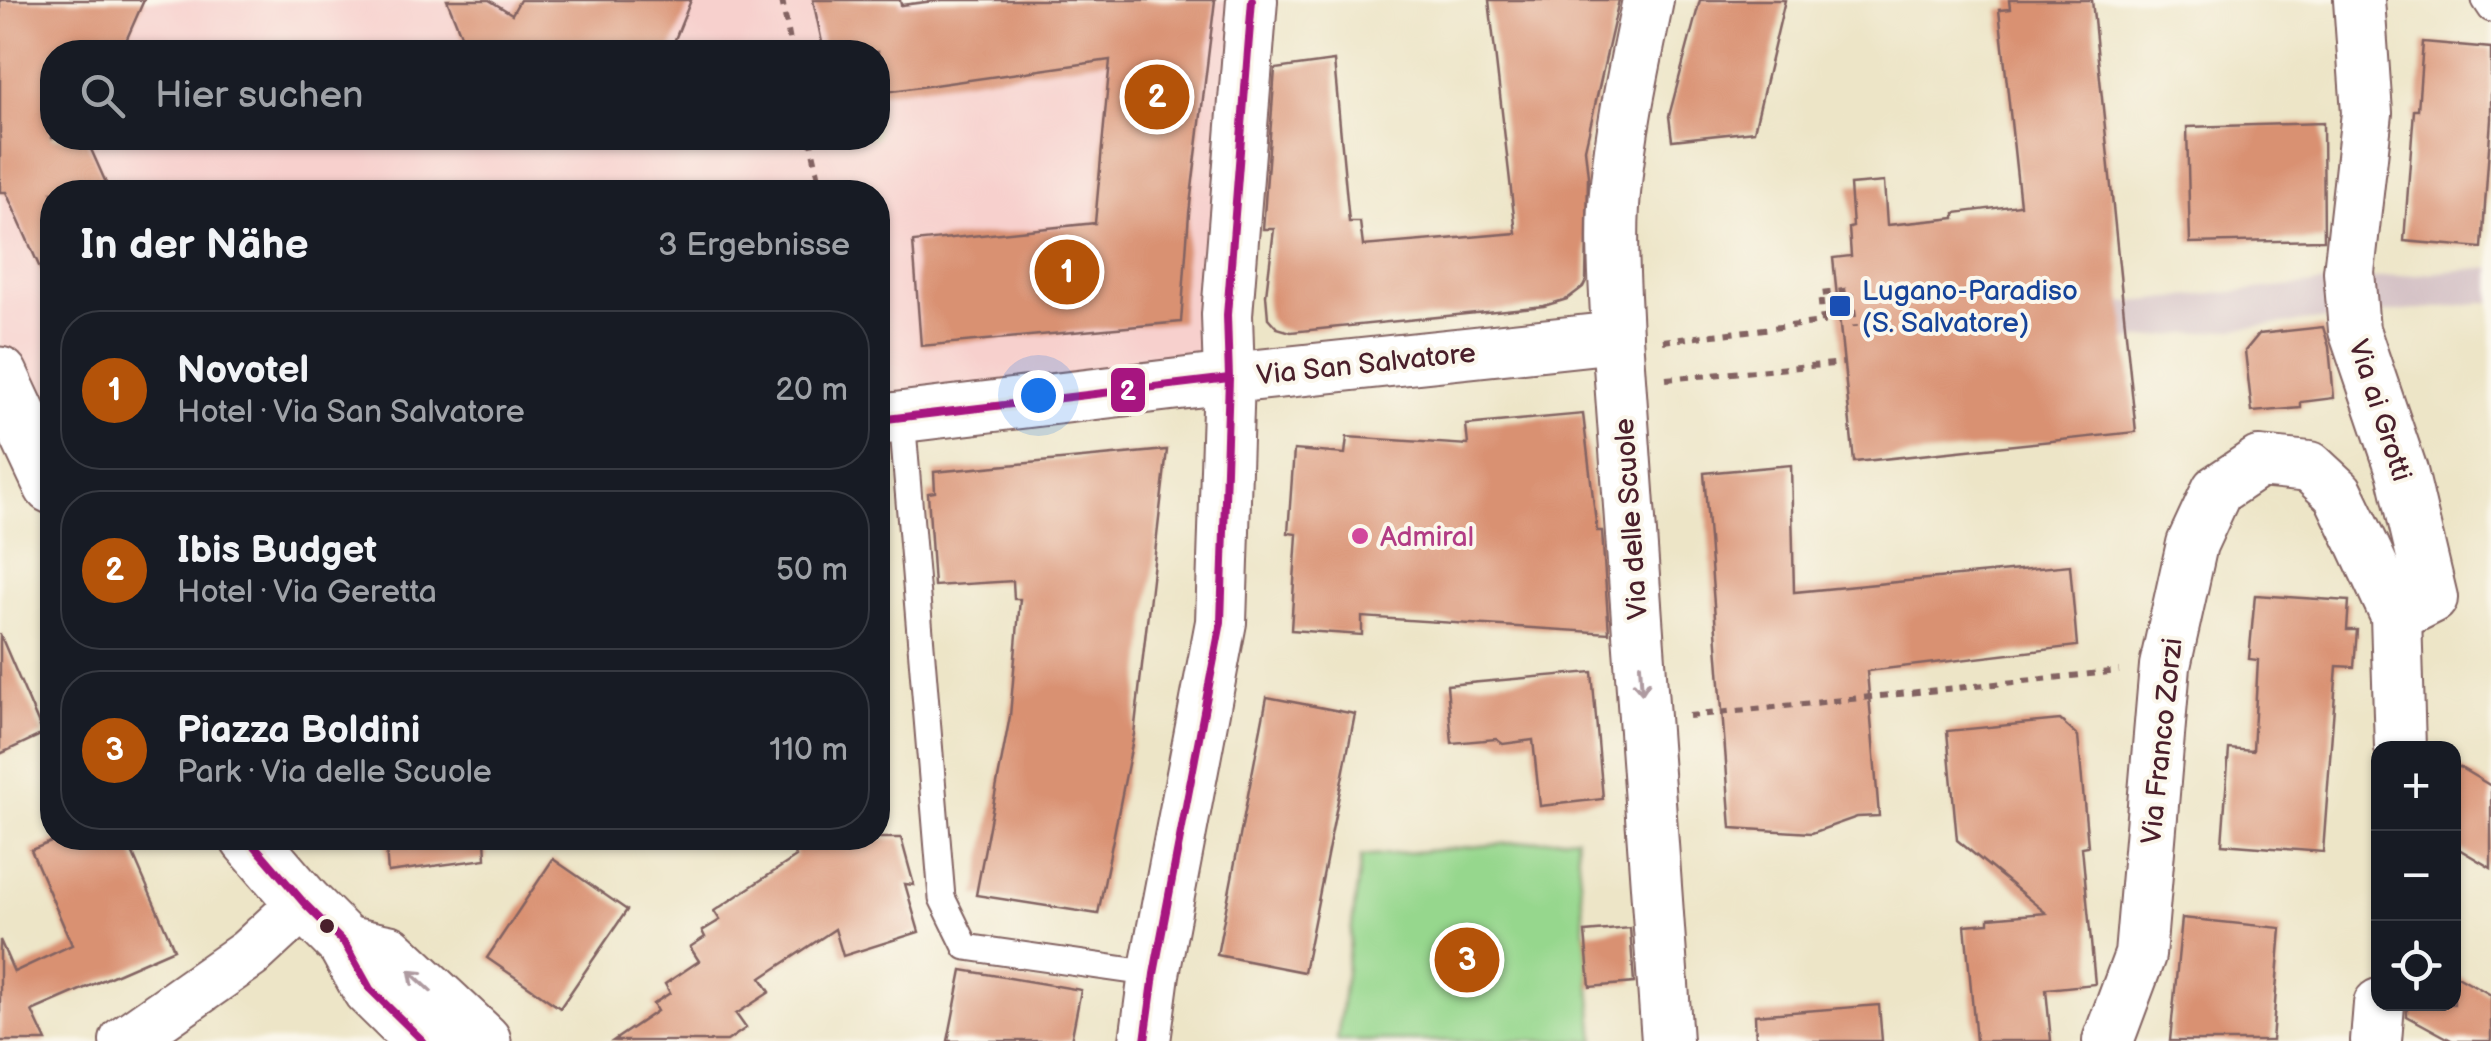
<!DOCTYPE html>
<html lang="de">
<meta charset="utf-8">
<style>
:root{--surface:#171b24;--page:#20242c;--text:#f1f3f6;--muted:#9ea1a6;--line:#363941;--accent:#b45309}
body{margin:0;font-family:"Balsamiq Sans",sans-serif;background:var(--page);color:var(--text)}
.controls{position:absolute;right:30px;bottom:30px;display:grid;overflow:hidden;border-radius:20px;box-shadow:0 2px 8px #0004}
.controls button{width:90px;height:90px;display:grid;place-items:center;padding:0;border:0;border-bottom:2px solid var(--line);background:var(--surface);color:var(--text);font:50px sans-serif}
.you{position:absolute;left:1038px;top:395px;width:35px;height:35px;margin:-25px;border:8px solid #fff;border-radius:50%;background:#1a73e8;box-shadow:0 0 0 15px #1a73e833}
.badge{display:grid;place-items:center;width:65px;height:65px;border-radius:50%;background:var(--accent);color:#fff;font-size:32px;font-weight:700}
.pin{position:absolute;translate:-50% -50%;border:5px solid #fff;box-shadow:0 2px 10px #0006}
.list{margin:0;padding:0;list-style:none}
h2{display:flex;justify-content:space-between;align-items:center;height:130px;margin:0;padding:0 40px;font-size:42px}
h2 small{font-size:32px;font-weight:400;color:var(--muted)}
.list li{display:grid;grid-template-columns:65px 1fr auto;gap:30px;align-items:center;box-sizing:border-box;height:160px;margin:0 20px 20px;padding:0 20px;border:2px solid var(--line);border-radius:40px}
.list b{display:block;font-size:38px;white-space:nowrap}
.list p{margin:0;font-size:32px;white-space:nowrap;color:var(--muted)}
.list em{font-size:32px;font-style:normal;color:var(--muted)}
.icon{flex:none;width:55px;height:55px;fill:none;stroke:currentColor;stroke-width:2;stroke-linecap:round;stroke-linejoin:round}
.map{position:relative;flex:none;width:2491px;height:1041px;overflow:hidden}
.search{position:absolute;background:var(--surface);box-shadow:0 2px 8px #0004;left:40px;top:40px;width:850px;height:110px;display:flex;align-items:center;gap:25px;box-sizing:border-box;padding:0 35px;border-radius:40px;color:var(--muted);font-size:38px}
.panel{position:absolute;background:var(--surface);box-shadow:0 2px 8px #0004;left:40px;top:180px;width:850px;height:670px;border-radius:40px}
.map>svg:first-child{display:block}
.built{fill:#f7d0cd;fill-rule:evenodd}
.industrial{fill:#d2bec3}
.green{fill:#96d78d;stroke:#707b5c;stroke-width:2.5}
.building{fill:#d99172}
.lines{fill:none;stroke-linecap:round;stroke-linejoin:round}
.lane-casing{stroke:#836462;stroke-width:29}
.street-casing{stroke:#836462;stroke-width:54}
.primary-casing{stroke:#836462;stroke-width:59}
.path{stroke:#836462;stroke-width:6;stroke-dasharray:8 8;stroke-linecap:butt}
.lane{stroke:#fff;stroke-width:25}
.street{stroke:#fff;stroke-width:50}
.primary{stroke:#fff;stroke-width:55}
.bus-1-casing{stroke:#fbf7ec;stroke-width:15}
.bus-1{stroke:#a71580;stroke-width:8}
.oneway{stroke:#ae9aa0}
.transit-dot{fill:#1a4fb4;stroke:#fbf7ec;stroke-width:4}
.hotel-dot{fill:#d1479c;stroke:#fbf7ec;stroke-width:4}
.bus-dot{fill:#4a1f2b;stroke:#fbf7ec;stroke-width:4}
.labels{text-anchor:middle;stroke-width:8;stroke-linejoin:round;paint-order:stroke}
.transit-label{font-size:28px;fill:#164399;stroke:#fbf7ec;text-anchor:start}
.street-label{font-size:28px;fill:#4a1f2b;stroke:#fbf7ec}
.hotel-label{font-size:28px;fill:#b23c85;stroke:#fbf7ec;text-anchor:start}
.line-badge{stroke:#fbf7ec;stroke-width:4}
.badge-label{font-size:28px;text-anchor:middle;font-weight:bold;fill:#fff}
</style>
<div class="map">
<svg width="2491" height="1041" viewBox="0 0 2491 1041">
<rect width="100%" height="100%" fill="#fbf7ec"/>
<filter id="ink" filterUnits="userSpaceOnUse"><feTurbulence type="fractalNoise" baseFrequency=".01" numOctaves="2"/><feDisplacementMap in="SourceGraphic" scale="20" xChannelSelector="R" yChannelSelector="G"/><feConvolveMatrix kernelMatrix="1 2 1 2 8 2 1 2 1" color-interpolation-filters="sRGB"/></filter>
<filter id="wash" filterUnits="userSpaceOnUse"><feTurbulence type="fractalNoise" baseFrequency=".0048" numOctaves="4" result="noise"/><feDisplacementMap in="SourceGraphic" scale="40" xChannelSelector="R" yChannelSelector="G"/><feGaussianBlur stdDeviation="2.25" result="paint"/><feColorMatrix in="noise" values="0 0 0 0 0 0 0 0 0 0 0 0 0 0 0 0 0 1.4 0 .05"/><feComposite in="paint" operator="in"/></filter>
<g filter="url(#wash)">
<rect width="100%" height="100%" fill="#ede5c7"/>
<path class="built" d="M0 0H1252L1229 378 878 420V192H52V486L0 375ZM52 52H878V138H52Z"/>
<path class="industrial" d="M2491 267V302L1960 358 1914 323Z"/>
<path class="green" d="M1576 837 1595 1041H1337L1361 857Z"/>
<g id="blocks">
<g class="building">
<path d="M0 0H144L121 52H52V138H86L110 192H52V295L6 192H0Z"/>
<path d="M447 0H489L512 14 520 0H691L670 52H468Z"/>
<path d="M813 0H900L901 5 942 0H1215L1189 213 1181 322 921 346 913 242 1095 223 1110 60 878 93V52H824Z"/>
<path d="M1489 0H1619L1585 149 1588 176 1586 281 1583 287 1567 299 1544 306 1291 332 1277 328 1268 318 1266 295 1274 229H1263L1275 69 1334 61 1349 222H1360L1363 246 1516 233Z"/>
<path d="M1700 0H1785L1754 131 1672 140 1669 116Z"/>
<path d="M2009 0H2092L2136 432 1854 462 1833 258 1851 256 1849 228 1853 227 1850 185 1884 182 1887 225 1955 218V213L2020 205 1999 10 2010 9Z"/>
<path d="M2423 42 2491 48V119L2482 248 2404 241 2414 110H2418Z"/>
<path d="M2323 123 2324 240 2190 243 2187 127Z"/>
<path d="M2323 327 2329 347 2334 398 2301 402V408L2252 412 2245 351 2259 334Z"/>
<path d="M1583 414 1597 531H1602L1609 633 1362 617V635L1291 630 1297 534 1288 533 1294 450 1345 454 1347 437 1468 445 1466 425Z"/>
<path d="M1167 450 1134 734 1098 914 976 895 1010 716 1020 599H1014L1013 581 934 586 928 493 935 492 934 472Z"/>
<path d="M1791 465 1794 592 2070 565 2077 646 1867 671 1879 816 1857 817 1812 833 1731 828 1704 473Z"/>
<path d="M2255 595 2349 601 2347 630H2357L2354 667 2337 666 2323 852 2222 844 2229 749 2253 751 2258 660 2249 659Z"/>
<path d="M0 634 43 734 0 754Z"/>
<path d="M1592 672 1603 799 1540 806 1533 740 1503 744 1496 739 1452 743 1447 685Z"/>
<path d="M1267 697 1355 714 1304 972 1217 955Z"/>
<path d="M2060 720 2078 736 2088 846 2082 847 2095 984 2046 989 2051 1041H1976L1965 925 1989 923V918L2046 913 1957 840 1947 731Z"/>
<path d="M2454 764 2491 786V868L2454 846Z"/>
<path d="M61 838H126L174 949 32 1011 46 1041H0V940L14 972 72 945 31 850Z"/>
<path d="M385 838H485L486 859 388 872Z"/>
<path d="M815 838H901L914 885 905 884 919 932 843 956 835 929 761 978 770 992 736 1014 746 1028 727 1041H613L657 1011 653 1004 670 993 665 984 699 961 690 947 705 937 702 931 720 920 714 911 796 857 793 844Z"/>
<path d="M553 859 627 910 560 1008 487 958Z"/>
<path d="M2182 918 2281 928 2272 1041H2170Z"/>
<path d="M1630 928 1634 983 1590 987 1585 932Z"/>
<path d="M962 970 1081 990 1071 1041H948Z"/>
<path d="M2454 974 2491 995V1041H2453L2407 1016V1004H2454Z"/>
<path d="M1879 1005 1882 1041H1756L1755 1015Z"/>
</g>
</g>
</g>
<g filter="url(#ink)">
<use href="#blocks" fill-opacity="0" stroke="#836462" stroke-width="2.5"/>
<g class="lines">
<g class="lane-casing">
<g id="lane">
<path d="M2485 0 2491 9"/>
<path d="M902 417 942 898 966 947 1154 974"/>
</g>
</g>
<g class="street-casing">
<g id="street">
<path d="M1648 0C1636 61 1622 121 1616 183 1610 234 1615 286 1617 337L1667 1041"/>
<path d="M2359 0 2367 113 2349 272 2354 330 2402 471 2432 598 2396 616"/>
<path d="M878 420 1229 378 1617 337"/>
<path d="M125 1041 249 954 304 903"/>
<path d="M1145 1041 1154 974 1221 622 1229 378 1227 315 1252 0"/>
<path d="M2108 1041 2140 955 2165 666 2192 544 2217 490 2259 462 2310 467 2338 493 2363 545 2396 616 2400 748"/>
<path d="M2376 1041 2379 1004"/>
</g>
</g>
<g class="primary-casing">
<g id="primary">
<path d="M0 375 52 486"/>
<path d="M248 838 304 903 345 944 370 989 423 1041"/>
<path d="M345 944 389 953 483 1041"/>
</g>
</g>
<g class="path">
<path d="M782 0 792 52"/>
<path d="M810 138 822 192"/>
<path d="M1663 341 1823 322 1820 294 1851 290 1855 327"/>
<path d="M1666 379 1844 363"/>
<path d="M1689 716 2119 671"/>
</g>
<use href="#lane" class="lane"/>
<use href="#street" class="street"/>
<use href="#primary" class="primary"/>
<g class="bus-1-casing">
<g id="bus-1">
<path d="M878 420 1229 378"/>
<path d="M248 838 304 903 345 944 370 989 423 1041"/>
<path d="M1145 1041 1154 974 1221 622 1229 378 1227 315 1252 0"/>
</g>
</g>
<use href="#bus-1" class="bus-1"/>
</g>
<defs><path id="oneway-shaft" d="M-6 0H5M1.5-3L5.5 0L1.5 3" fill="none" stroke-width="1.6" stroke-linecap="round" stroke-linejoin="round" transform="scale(2.5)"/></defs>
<g class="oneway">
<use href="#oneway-shaft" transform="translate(1641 679) rotate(86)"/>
<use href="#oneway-shaft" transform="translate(420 981) rotate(-137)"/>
</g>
</g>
<rect class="transit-dot" x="1828" y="294" width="24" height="24" rx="5"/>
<circle class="hotel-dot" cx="1360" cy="536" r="10"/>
<circle class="bus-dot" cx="327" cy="926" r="9"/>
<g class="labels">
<g class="transit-label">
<text x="1862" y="300">Lugano-Paradiso<tspan x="1862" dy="32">(S. Salvatore)</tspan></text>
</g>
<g class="street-label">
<text transform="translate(1366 363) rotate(-6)" y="10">Via San Salvatore</text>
<text transform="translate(2381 410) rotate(72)" y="10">Via ai Grotti</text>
<text transform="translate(1630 519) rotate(-94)" y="10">Via delle Scuole</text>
<text transform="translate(2161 741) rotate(-84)" y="10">Via Franco Zorzi</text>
</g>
<g class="hotel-label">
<text x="1380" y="546">Admiral</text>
</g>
</g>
<rect class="line-badge" x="1109" y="366" width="38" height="48" rx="10" fill="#a71580"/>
<g class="badge-label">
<text x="1128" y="400">2</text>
</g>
</svg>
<div class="controls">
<button>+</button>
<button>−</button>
<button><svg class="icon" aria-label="locate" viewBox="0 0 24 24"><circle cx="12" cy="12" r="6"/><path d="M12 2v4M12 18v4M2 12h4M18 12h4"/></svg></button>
</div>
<div class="you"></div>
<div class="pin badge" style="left:1067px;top:272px">1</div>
<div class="pin badge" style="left:1157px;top:97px">2</div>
<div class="pin badge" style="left:1467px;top:960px">3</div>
<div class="search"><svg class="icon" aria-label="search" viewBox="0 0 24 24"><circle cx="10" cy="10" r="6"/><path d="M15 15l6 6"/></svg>Hier suchen</div>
<section class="panel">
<h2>In der Nähe<small>3 Ergebnisse</small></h2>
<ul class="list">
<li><span class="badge">1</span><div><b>Novotel</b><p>Hotel · Via San Salvatore</p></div><em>20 m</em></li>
<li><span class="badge">2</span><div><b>Ibis Budget</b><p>Hotel · Via Geretta</p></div><em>50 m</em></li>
<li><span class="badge">3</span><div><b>Piazza Boldini</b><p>Park · Via delle Scuole</p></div><em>110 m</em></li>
</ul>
</section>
</div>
